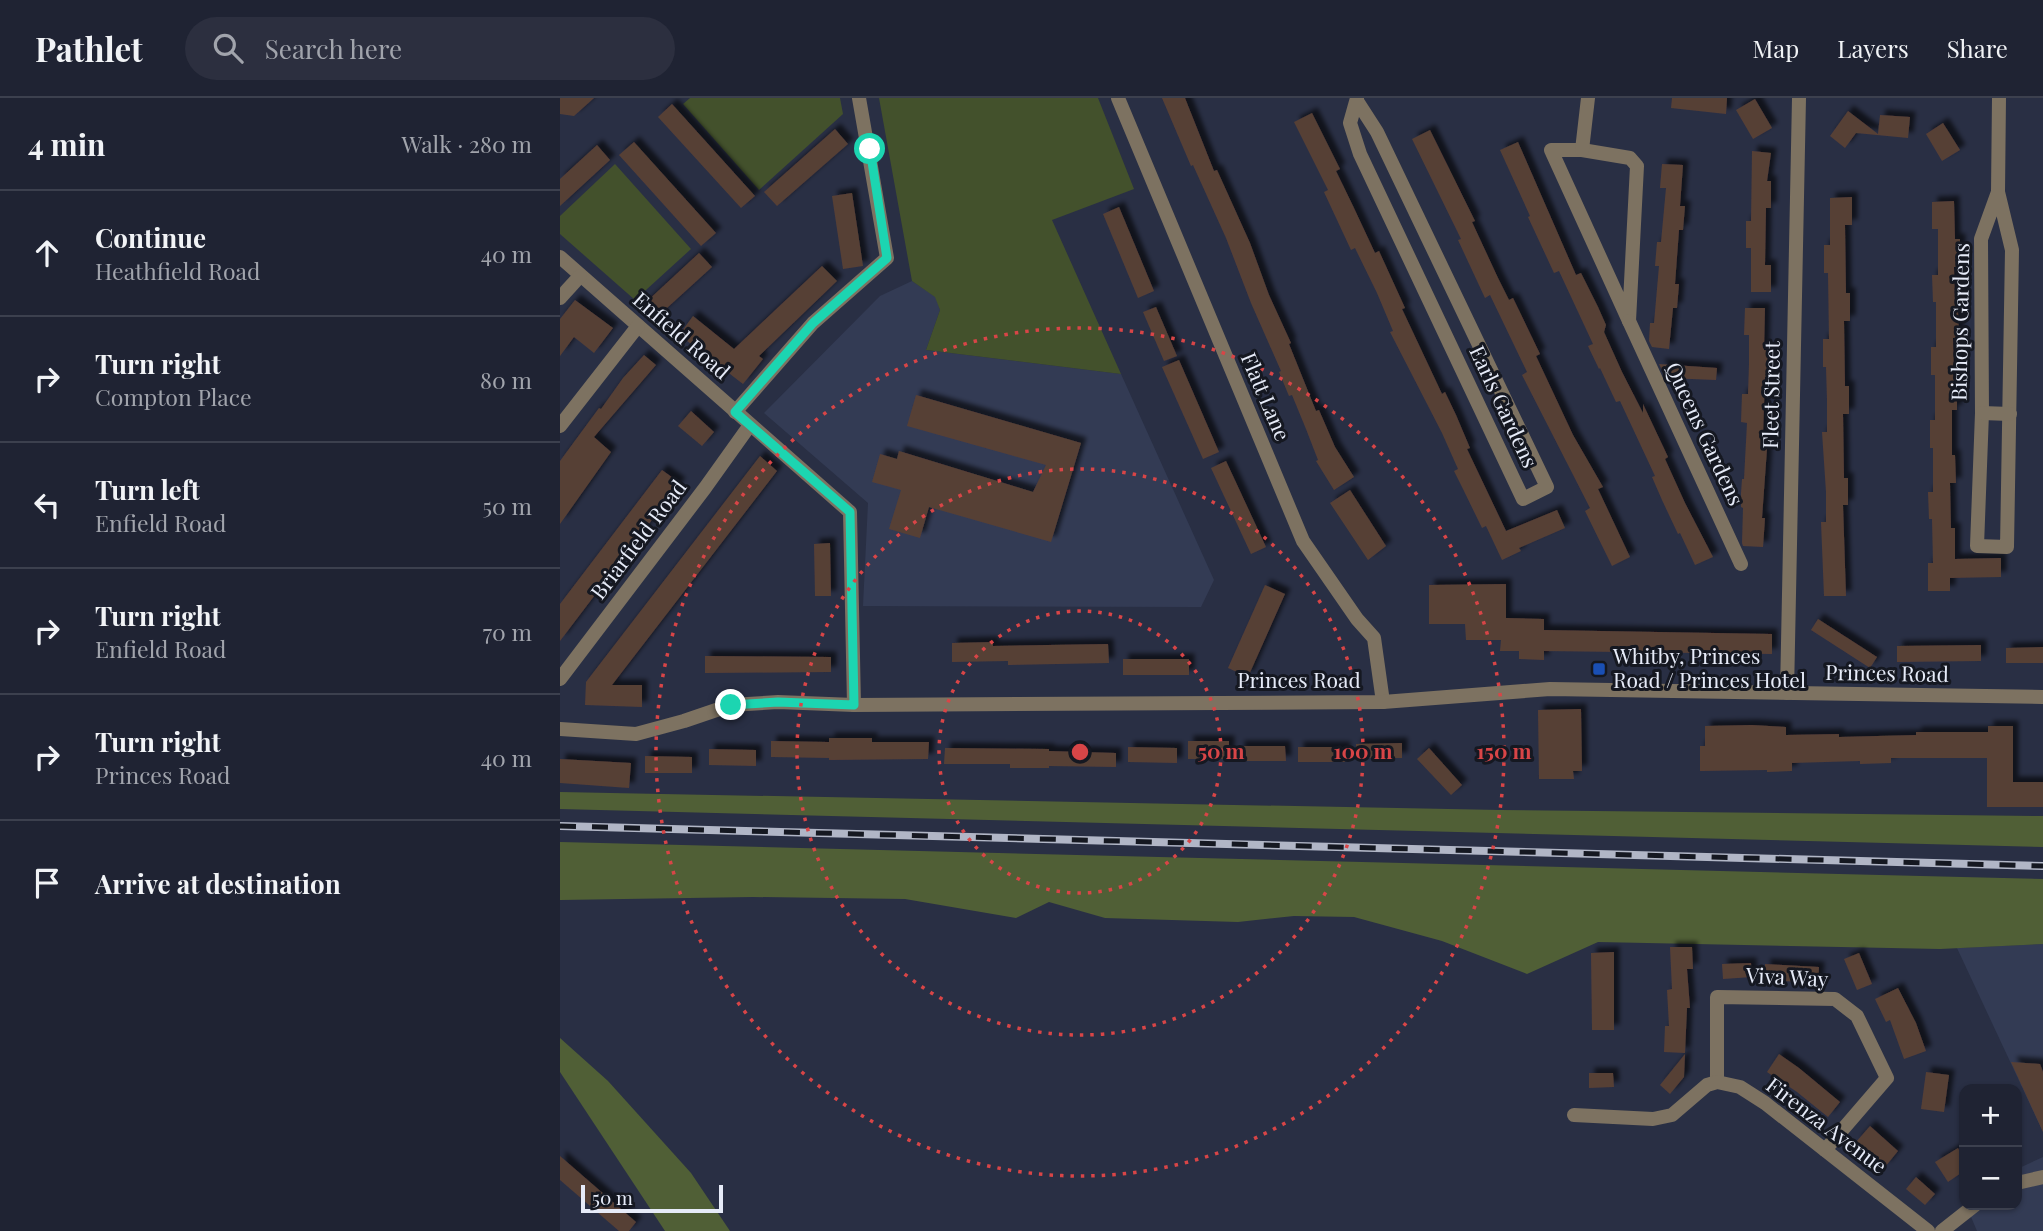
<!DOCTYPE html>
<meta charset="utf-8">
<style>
:root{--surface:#1f2333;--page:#2c2f3f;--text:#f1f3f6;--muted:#a1a4ac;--line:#3c404e}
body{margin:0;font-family:"Playfair Display",serif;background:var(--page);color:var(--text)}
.controls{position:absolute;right:21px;bottom:21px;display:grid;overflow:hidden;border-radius:14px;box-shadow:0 2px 5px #0004}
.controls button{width:63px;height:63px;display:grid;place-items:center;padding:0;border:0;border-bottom:2px solid var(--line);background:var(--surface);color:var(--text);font:35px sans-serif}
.scale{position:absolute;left:21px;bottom:18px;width:142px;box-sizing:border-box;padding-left:7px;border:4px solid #e6ebf8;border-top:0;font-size:19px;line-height:24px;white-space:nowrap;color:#e6ebf8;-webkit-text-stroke:5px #151821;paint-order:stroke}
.stop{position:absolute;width:21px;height:21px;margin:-16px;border:5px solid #1cd5b1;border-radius:50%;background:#fff}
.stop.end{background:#1cd5b1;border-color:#fff;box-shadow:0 2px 7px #0008}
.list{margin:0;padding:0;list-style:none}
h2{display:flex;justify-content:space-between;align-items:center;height:91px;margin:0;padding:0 28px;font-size:30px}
h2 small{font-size:23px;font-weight:400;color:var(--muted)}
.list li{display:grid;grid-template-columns:46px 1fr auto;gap:21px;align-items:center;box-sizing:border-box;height:126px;padding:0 28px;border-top:2px solid var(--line)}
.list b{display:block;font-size:26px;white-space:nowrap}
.list p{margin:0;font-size:23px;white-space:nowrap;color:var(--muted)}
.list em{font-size:23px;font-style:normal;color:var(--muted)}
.icon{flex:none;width:38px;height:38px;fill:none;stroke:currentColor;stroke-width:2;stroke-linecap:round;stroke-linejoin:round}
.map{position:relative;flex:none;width:1483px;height:1133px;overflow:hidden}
header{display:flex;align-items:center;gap:42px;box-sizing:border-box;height:98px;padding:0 35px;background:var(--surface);border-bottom:2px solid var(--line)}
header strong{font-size:33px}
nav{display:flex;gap:38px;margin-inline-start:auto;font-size:24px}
.search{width:490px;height:63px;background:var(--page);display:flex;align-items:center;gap:18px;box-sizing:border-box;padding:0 24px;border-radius:38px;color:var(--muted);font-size:26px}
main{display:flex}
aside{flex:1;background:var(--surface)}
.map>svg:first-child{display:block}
.built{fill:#333b54}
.green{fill:#43512c}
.forest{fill:#505f36}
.building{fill:#573f36;filter:url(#shadow)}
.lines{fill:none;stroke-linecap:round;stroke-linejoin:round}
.street{stroke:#7d7261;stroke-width:14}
.rail-casing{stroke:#b1b6c6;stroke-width:8}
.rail{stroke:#151821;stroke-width:5;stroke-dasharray:16;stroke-linecap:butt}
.route{stroke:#1cd5b1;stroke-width:9}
.ring{fill:none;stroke:#d84547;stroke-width:3.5;stroke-dasharray:3.5 7}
.transit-dot{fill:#1a4fb4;stroke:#151821;stroke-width:2.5}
.labels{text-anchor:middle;stroke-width:6;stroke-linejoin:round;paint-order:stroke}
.street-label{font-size:21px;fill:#e6ebf8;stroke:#151821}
.poi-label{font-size:21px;fill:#e6ebf8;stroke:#151821;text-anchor:start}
.centre{fill:#d84547;stroke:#151821;stroke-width:3.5}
.ring-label{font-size:21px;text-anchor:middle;font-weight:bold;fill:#d84547;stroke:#151821;stroke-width:6;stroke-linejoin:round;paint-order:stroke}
</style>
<header>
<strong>Pathlet</strong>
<div class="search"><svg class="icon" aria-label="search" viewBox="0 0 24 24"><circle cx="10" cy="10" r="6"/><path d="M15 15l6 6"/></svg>Search here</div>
<nav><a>Map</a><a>Layers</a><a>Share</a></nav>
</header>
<main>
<aside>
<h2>4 min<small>Walk · 280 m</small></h2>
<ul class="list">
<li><svg class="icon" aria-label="ahead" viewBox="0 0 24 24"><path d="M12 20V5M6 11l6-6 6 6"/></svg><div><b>Continue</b><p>Heathfield Road</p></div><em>40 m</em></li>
<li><svg class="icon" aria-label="right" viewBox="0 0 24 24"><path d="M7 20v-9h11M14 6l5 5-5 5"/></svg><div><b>Turn right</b><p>Compton Place</p></div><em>80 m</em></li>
<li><svg class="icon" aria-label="left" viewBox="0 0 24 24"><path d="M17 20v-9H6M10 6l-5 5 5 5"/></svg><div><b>Turn left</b><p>Enfield Road</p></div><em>50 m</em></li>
<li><svg class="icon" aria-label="right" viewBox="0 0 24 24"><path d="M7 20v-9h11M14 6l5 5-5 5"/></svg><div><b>Turn right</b><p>Enfield Road</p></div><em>70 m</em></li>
<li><svg class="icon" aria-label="right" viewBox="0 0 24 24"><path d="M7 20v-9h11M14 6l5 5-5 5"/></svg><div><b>Turn right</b><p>Princes Road</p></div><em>40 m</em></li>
<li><svg class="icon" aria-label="arrive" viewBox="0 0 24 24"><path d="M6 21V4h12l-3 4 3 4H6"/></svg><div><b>Arrive at destination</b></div></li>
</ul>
</aside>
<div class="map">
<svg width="1483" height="1133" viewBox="0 0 1483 1133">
<defs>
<filter id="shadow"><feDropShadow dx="5.5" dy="-5.5" stdDeviation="2" flood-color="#0009"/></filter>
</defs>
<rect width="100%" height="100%" fill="#292f44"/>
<g class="built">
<path d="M352 183 376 199 380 212 366 252 561 276 654 482 641 509 303 508 308 405 204 315 320 198Z"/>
<path d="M1483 846V1034L1397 850Z"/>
<path d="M1483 1059V1133H1417L1406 1107H1457V1071Z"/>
</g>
<g class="green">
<path d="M130 0H280L283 16 199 92 123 6Z"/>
<path d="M319 0H538L574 91 492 122 561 276 366 252 380 212 375 199 352 183Z"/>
<path d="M55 66 131 151 75 202 0 136V118Z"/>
</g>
<g class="forest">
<path d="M0 694 940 712 1483 718V749L0 711Z"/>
<path d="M0 744 1483 781V846L1380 851 1038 844 967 876 882 843 794 819 734 818 678 824 545 820 489 804 456 820 345 801 193 799 0 802Z"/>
<path d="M0 940 48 983 131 1075 170 1133H105L0 974Z"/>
</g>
<g class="building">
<path d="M0 0H34L14 18 0 16Z"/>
<path d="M602 0H625L654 73 657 72 690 145 709 197 731 245 729 246 756 313 759 312 775 349 794 379 774 392 756 363 758 362 746 331 732 297 729 298 719 274 721 273 691 205 666 140 633 67 631 68Z"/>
<path d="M1112 0H1167L1166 16 1111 10Z"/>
<path d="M1195 1 1212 30 1193 41 1176 12Z"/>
<path d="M112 6 195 98 181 110 98 19Z"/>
<path d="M1288 13 1318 36 1320 17 1350 19 1348 40 1296 35 1285 50 1270 38Z"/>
<path d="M752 15 780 71 776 73 793 108 815 155 819 153 845 210 842 211 882 296 885 294 896 317 910 350 907 351 946 433 997 412 1005 430 959 450 961 453 942 462 926 428 922 430 903 391 894 373 898 371 882 335 830 234 833 233 817 195 795 150 791 152 764 94 768 92 734 24Z"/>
<path d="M1383 25 1400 52 1382 63 1366 36Z"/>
<path d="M275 31 288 46 217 108 204 94Z"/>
<path d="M870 32 915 123 912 124 938 180 949 202 953 200 980 256 976 258 1013 337 1043 389 1038 391 1070 459 1052 468 1025 413 1030 410 962 277 967 274 930 197 925 200 898 142 901 141 852 41Z"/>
<path d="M74 44 156 135 141 148 59 57Z"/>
<path d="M958 44 1016 177 1021 175 1038 209 1046 227 1044 234 1062 274 1083 315V306L1108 359 1105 361 1125 405 1153 459 1135 467 1120 435 1118 436 1102 402 1092 379 1095 378 1060 303 1056 304 1040 270 1039 271 1028 248 1033 246 999 173 994 175 968 119 970 118 940 52Z"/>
<path d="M37 47 50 62 0 108V81Z"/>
<path d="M1192 53 1211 55 1207 83H1211V110H1206L1205 167H1211V194H1191V150H1186V123H1191Z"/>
<path d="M1102 66 1123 67 1120 108H1125L1123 132H1119L1115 186H1119L1117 210H1113L1109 251 1092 249 1089 243 1090 225H1094L1099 168H1095L1097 144H1101L1106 90H1100Z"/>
<path d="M292 95 303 168 283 171 272 98Z"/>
<path d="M1292 99V127H1285L1286 195H1290V223H1284L1285 288H1289V316H1283L1284 380H1288V407H1283L1286 498H1264L1261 424H1266V394L1262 334H1267V302L1266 269H1263V241H1269L1268 175H1264V147H1270V100Z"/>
<path d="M1394 103 1395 141H1400V169H1394L1395 212H1398L1399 240H1393L1394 284H1397V312H1392V357H1395L1396 385H1390L1391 430H1395V461L1441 460V479L1390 480V493H1368V465H1373L1372 421H1369L1368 394H1373V350H1370V322H1375V277H1371V249H1376V204H1373L1372 177H1378V131H1372V104Z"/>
<path d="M559 109 594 193 578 200 543 116Z"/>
<path d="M139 155 152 169 96 220 84 206Z"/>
<path d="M262 168 277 183 199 258 203 261 183 286 122 239 125 236 122 233 133 218 174 251Z"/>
<path d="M15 202 53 230 34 255 14 239 0 258V221Z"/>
<path d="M596 209 617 258 604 263 583 214Z"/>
<path d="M1185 210H1205L1204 252 1209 253V279H1205L1203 337H1208L1202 420H1205L1203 449 1183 448 1182 445 1183 410 1181 409V395L1182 381H1184L1187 325 1181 324 1182 296H1188L1189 266V237H1184Z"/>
<path d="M84 257 96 267 34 339 51 354 0 426V363L39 310 41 311 63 280Z"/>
<path d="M619 262 659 354 643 361 602 269Z"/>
<path d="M1099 266 1157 270 1156 282 1106 280Z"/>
<path d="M356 297 521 345 491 444 369 409 360 440 329 431 341 392 312 384 320 356 337 361 339 353 473 394 486 367 347 328Z"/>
<path d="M131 313 154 334 142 348 118 328Z"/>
<path d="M200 358 217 373 52 587H82V609L25 607 26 584Z"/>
<path d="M666 363 706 449 691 456 651 370Z"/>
<path d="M102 372 120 385 0 543V506Z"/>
<path d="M790 392 826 448 808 462 770 405Z"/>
<path d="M270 445 271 498H255L254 446Z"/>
<path d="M946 486V520L984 521V532L1212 536V556L984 553V562L959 561V553H940L941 542H906L905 526H869V487Z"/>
<path d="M705 487 725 496 688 579 668 570Z"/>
<path d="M1258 521 1317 559 1310 570 1251 532Z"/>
<path d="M433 544V548L548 546 549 565 448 567V563L392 564V545Z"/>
<path d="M1421 547V563L1337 564V548Z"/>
<path d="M1483 549V565H1446V550Z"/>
<path d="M145 558 271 559V574L145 575Z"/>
<rect x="563" y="561" width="66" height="16"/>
<path d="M1021 611 1022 673H1013L1014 681H979L978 612Z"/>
<path d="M1192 627 1226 629V637L1279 636V639L1356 637V634H1428V628H1453V684H1483V709H1427V660H1331V665L1300 666V663L1232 665V673L1207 674V672L1140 673V648H1145V628Z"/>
<path d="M269 640H312V644H369L368 661 269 662V660L211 659V643L269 644Z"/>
<rect x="628" y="643" width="41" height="18"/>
<path d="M842 645V660H796V646Z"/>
<path d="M679 648H725L726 663H679Z"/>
<path d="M568 649 617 650V665L568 664Z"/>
<rect x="738" y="649" width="47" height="15"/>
<path d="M385 650 489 651V653L556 655V669L489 668V670H450V666H384Z"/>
<path d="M869 650 902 687 891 697 857 661Z"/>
<path d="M149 651 196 652V668L149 667Z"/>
<path d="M85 658 132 659V675H85Z"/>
<path d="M0 661 71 665 69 690 0 685Z"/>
<path d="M1110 849H1132L1133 871H1127L1130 910H1127L1125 955 1104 954 1105 928H1109L1107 892 1112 891Z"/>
<path d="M1054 854V932H1032L1031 855Z"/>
<path d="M1299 855 1312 886 1297 892 1284 861Z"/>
<path d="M1191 865 1192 879 1163 881 1162 866Z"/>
<path d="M1205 866 1259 869 1258 885 1205 882Z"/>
<path d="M1338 890 1356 925 1366 953 1344 961 1330 922 1326 924 1315 901Z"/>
<path d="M1125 956 1124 979 1110 996 1100 987Z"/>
<path d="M1219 956 1239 970 1280 1004 1268 1019 1237 994 1207 974Z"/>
<path d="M1451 964 1480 966 1483 974V1034Z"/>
<path d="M1366 974 1389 977 1384 1014 1361 1011Z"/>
<path d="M1029 975H1053L1054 989 1029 990Z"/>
<path d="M1310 1028 1338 1053 1325 1069 1296 1044Z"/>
<path d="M1398 1050 1404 1061V1073L1388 1084 1375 1064Z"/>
<path d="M0 1058 76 1124 69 1133H59L0 1082Z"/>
<path d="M1356 1079 1375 1096 1365 1107 1346 1091Z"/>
</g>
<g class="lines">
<g class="street">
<path d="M558 0 743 443 797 521 814 540 823 604"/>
<path d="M797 3 817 34 987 389 963 401 800 56 790 25 797 0"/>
<path d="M991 52H1022L1070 60 1077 68 1069 223Z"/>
<path d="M1022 52 1028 0"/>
<path d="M1438 94 1421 141 1422 315 1417 448 1447 449 1452 152 1438 94 1439 0"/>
<path d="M0 159 290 414 294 607"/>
<path d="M0 200 20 178"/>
<path d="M1069 223 1181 466"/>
<path d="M175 314 253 225 327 160 299 0"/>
<path d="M1422 315 1450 316"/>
<path d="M0 328 78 228"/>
<path d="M0 581 145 390 190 327"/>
<path d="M1227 595 1239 0"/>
<path d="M0 631 76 636 124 623 171 607 218 604 294 607 823 604 990 591 1483 599"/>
<path d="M1157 984V899L1275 901 1297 918 1327 980 1265 1052"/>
<path d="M1014 1017 1093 1021 1112 1017 1147 987 1157 984 1180 989 1205 1005 1368 1133"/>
<path d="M1457 1085 1483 1079"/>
<path d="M1382 1133 1415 1107"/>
</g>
<g class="rail-casing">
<path id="rail" d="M0 728 1483 768"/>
</g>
<use href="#rail" class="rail"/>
</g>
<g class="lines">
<path class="route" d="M171 607 218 604 294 607 290 414 175 314 253 225 327 160 310 51"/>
</g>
<g class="ring">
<circle cx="520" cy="654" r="141"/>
<circle cx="520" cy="654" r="283"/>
<circle cx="520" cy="654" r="424"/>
</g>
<rect class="transit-dot" x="1032" y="564" width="14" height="14" rx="3.5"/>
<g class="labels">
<g class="street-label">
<text transform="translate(1401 224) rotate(-89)" y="7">Bishops Gardens</text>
<text transform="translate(121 238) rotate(41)" y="7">Enfield Road</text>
<text transform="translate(1212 297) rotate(-89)" y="7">Fleet Street</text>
<text transform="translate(705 299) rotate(67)" y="7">Flatt Lane</text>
<text transform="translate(943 309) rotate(65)" y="7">Earls Gardens</text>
<text transform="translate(1144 336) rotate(65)" y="7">Queens Gardens</text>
<text transform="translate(79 442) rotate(-53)" y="7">Briarfield Road</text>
<text transform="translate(1327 576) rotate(1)" y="7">Princes Road</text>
<text x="739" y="590">Princes Road</text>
<text transform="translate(1227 880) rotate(3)" y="7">Viva Way</text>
<text transform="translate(1266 1028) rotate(37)" y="7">Firenza Avenue</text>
</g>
<g class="poi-label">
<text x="1053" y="566">Whitby, Princes<tspan x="1053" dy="24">Road / Princes Hotel</tspan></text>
</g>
</g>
<circle cx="520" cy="654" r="10" class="centre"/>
<g class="ring-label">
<text x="661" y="661">50 m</text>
<text x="803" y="661">100 m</text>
<text x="944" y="661">150 m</text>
</g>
</svg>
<div class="controls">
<button>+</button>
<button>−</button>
</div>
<div class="scale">50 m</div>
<div class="stop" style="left:310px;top:51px"></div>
<div class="stop end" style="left:171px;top:607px"></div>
</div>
</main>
